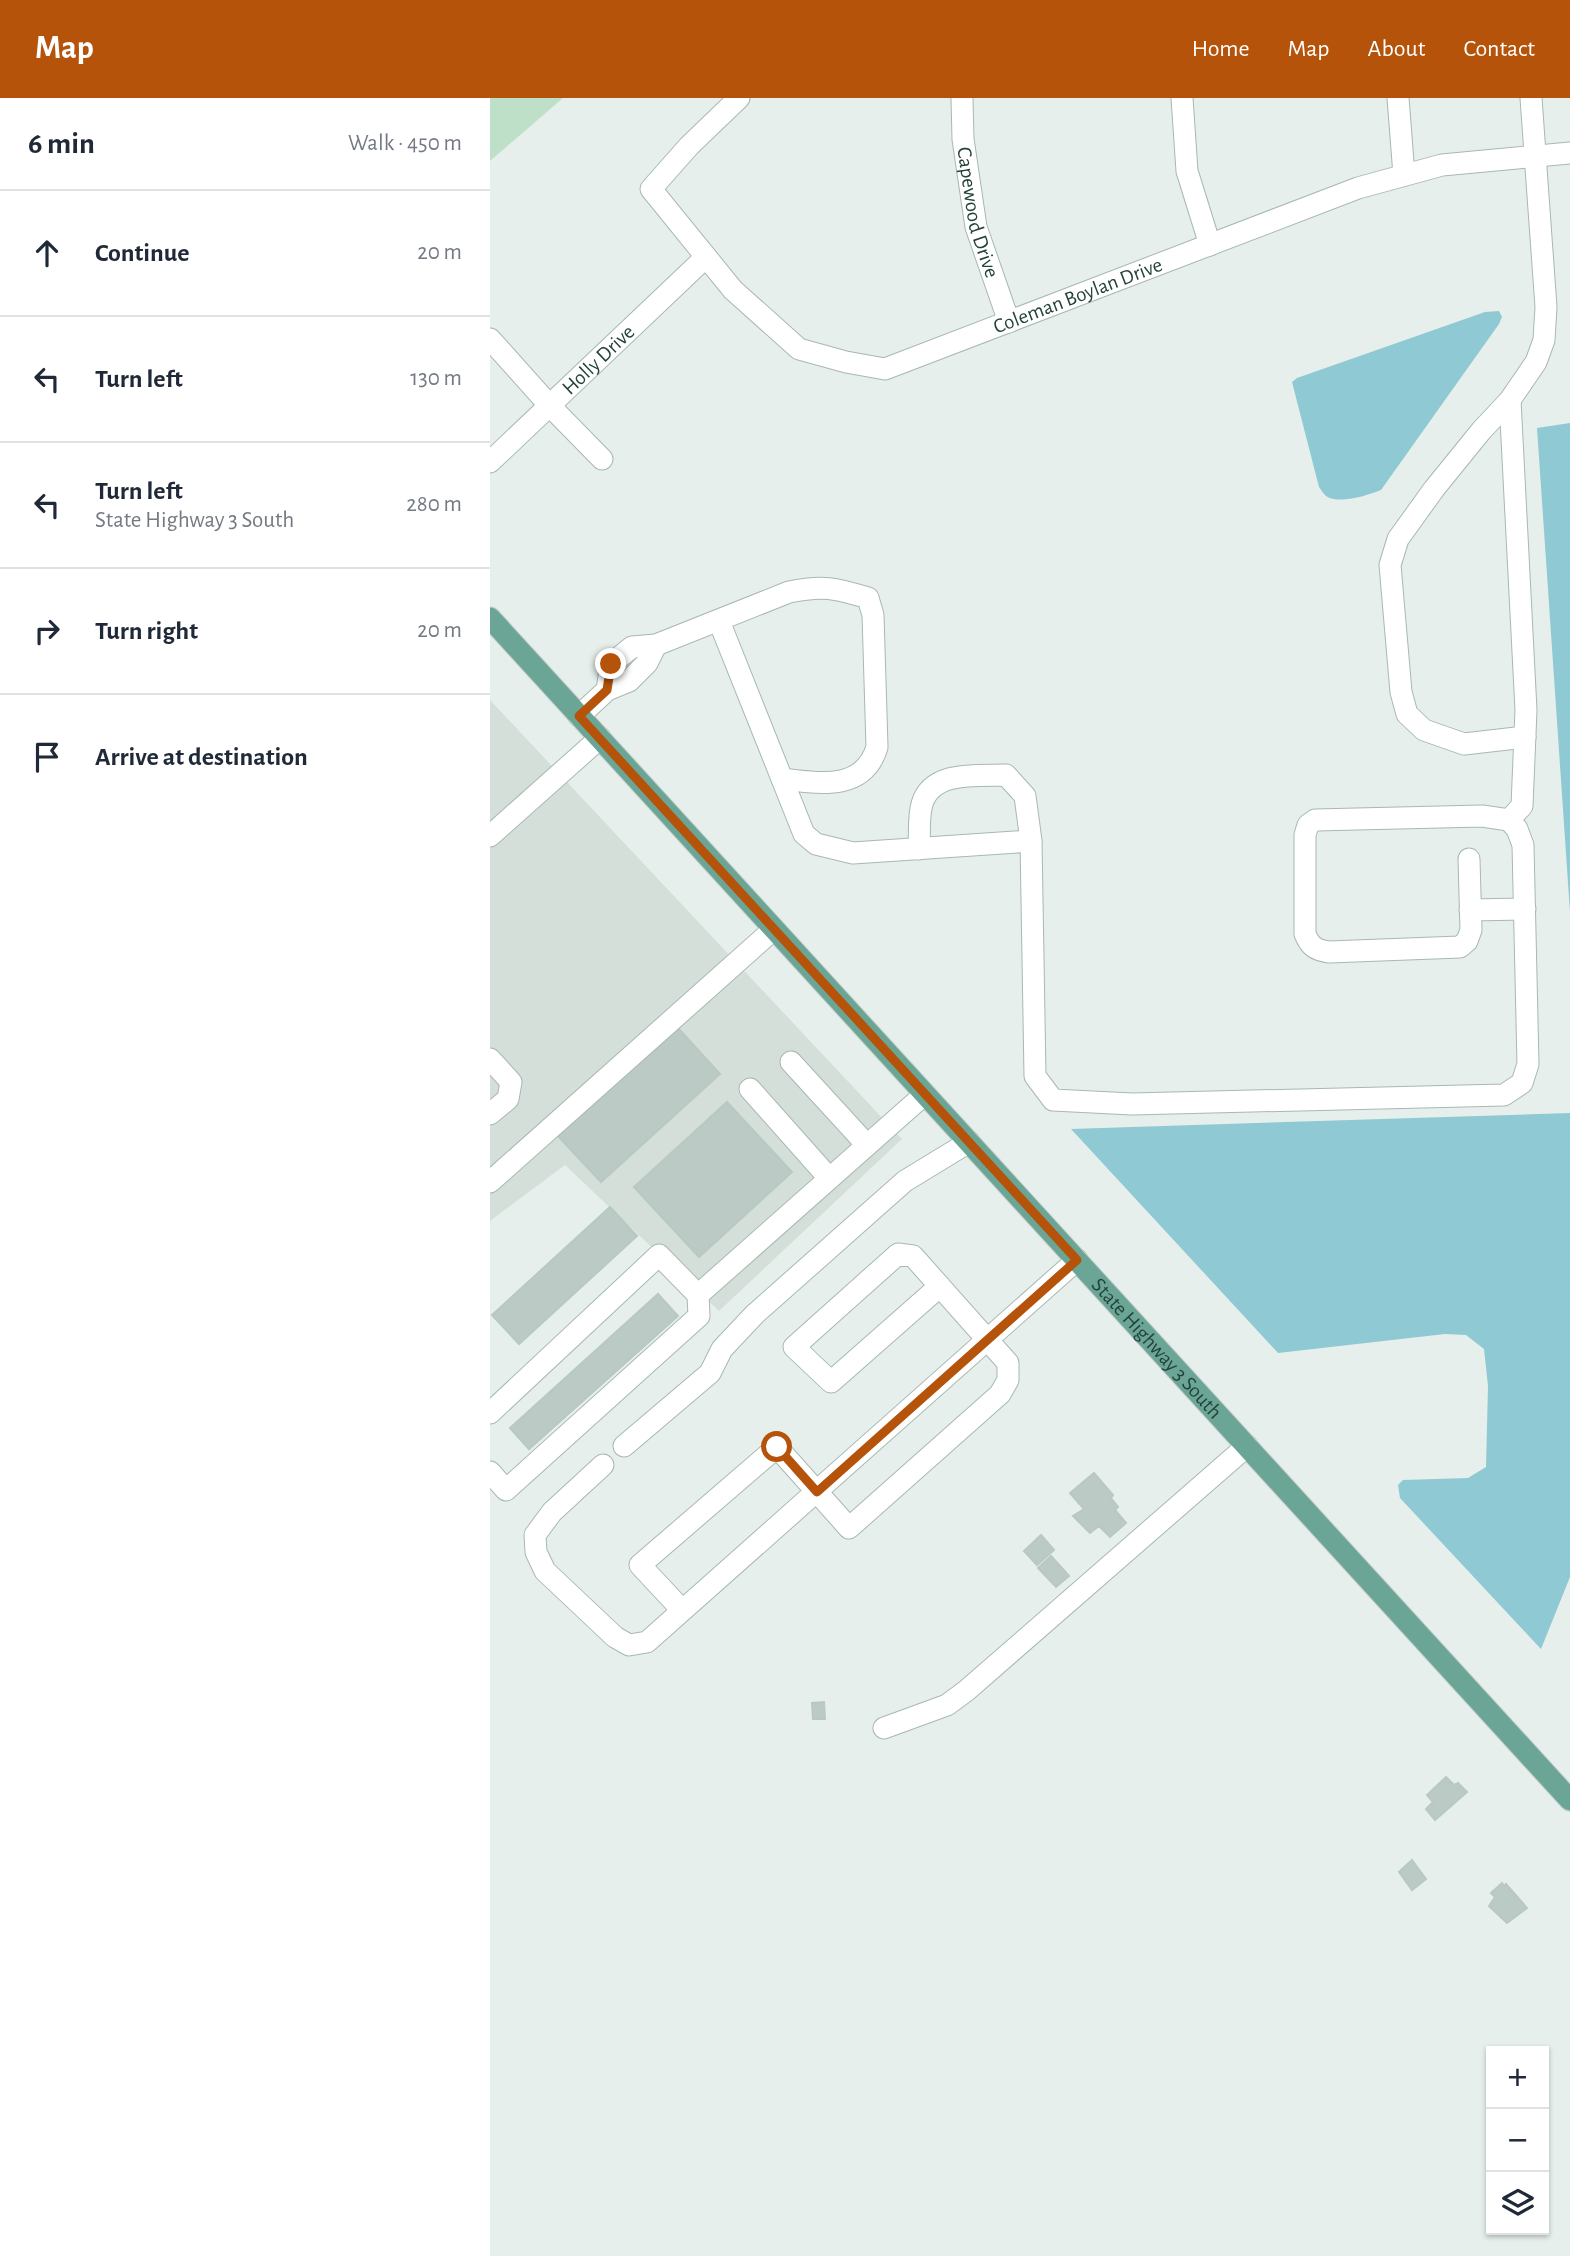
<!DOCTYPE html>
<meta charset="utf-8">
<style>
:root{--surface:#fff;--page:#f6f6f7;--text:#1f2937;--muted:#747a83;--line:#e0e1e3;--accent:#b45309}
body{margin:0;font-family:"Alegreya Sans",sans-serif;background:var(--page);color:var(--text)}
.controls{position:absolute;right:21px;bottom:21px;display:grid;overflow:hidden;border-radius:0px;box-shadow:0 2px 5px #0004}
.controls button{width:63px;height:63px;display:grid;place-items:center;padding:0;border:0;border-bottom:2px solid var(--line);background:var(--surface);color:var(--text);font:35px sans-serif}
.stop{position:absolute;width:21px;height:21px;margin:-16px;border:5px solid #b45309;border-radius:50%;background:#fff}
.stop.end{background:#b45309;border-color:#fff;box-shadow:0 2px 7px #0008}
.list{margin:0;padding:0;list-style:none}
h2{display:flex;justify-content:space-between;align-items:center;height:91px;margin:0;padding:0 28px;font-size:30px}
h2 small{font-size:23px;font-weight:400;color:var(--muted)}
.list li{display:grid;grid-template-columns:46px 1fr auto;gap:21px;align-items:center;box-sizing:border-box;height:126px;padding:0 28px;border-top:2px solid var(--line)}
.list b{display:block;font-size:26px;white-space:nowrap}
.list p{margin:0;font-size:23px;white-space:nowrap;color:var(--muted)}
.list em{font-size:23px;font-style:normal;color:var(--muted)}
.icon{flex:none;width:38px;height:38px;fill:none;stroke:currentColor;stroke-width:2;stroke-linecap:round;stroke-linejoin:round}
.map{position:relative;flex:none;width:1080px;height:2158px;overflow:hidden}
header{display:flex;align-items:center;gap:42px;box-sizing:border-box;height:98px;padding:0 35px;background:var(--accent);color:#fff}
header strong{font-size:33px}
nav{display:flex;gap:38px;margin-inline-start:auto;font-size:24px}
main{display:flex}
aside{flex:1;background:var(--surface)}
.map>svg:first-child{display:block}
.built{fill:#d4dfda}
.green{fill:#bfe0c8}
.water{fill:#8ec9d4}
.building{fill:#bbcac4;stroke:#b8c9c2;stroke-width:2}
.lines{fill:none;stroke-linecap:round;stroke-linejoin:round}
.minor-casing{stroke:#a8b8b2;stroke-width:23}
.major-casing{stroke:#c2cac8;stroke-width:23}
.minor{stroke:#fff;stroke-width:21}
.major{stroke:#6aa596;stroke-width:21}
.route{stroke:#b45309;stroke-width:9}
.labels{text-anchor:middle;stroke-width:5;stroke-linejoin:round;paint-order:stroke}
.street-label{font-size:21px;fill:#24423a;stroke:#f7fbf9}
</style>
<header>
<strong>Map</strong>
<nav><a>Home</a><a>Map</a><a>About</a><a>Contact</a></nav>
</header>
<main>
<aside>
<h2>6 min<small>Walk · 450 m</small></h2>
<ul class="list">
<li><svg class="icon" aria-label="ahead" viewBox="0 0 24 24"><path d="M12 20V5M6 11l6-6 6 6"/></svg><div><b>Continue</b></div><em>20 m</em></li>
<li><svg class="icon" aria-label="left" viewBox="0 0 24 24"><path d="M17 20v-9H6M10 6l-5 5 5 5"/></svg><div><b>Turn left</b></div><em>130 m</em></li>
<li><svg class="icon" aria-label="left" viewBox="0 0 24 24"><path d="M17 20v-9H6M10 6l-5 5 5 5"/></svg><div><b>Turn left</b><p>State Highway 3 South</p></div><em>280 m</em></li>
<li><svg class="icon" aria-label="right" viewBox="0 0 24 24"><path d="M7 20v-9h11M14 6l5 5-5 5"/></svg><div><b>Turn right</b></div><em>20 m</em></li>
<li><svg class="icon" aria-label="arrive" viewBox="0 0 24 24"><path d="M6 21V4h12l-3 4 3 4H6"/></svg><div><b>Arrive at destination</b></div></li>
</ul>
</aside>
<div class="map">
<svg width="1080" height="2158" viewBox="0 0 1080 2158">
<rect width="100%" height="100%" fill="#e6efeb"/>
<path class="built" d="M0 602 412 1041 229 1213 75 1067 0 1123Z"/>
<path class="green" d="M0 0H73L0 63Z"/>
<g class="water">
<path d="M1009 213 1012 219 1009 226 891 392C878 397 849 407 836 398 833 395 831 392 829 389L802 284 807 280 995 214Z"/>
<path d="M1080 325V814L1047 330Z"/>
<path d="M1080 1015V1479L1051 1551 910 1400 908 1387 913 1382 978 1380 996 1369 998 1288 994 1251 976 1237 955 1236 788 1255 581 1031Z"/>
</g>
<g class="building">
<path d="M187 929 230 976 111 1084 67 1037Z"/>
<path d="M237 1004 302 1074 209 1159 144 1089Z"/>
<path d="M120 1109 147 1138 29 1246 2 1217Z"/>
<path d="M168 1196 188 1218 39 1351 20 1330Z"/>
<path d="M604 1375 623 1397 621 1400 628 1409 625 1412 636 1425 620 1439 609 1428 600 1435 583 1418 594 1411 580 1395Z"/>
<path d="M551 1437 564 1452 547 1467 534 1453Z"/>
<path d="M561 1458 579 1478 566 1489 548 1470Z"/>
<path d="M334 1604 335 1621H323L322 1605Z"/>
<path d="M956 1679 964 1687 968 1685 977 1694 945 1722 936 1711 943 1704 937 1697Z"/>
<path d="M922 1762 936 1781 922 1792 909 1774Z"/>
<path d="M1012 1785 1014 1788 1016 1786 1037 1810 1017 1825 999 1808 1005 1799 1001 1795Z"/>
</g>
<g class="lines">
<g class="minor-casing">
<g id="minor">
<path id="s1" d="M249 0 199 48 161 91 243 192 309 251 356 264 395 271 868 90 952 67 1080 55"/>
<path id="s2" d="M472 0 473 41 486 129 519 224"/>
<path d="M692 0 697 73 720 147"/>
<path d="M908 0 914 77"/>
<path d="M0 241 60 308 112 361"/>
<path id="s3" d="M0 364 216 159"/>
<path d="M229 523 314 736 326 746 363 755 541 743 545 978 563 1002 642 1006 1014 997 1032 985 1038 966 1033 747 1027 731 1019 722 992 718 825 722 818 727 815 737V836C820 848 825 852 839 854L970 849 977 843 981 832 979 761"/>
<path d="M117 592 121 566 142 549 166 547 299 494C333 487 345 490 378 500L383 517 387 649C374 694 328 685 292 681"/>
<path d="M89 618 117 592 139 583 157 565 166 547"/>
<path d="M1035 639 974 646 934 632 917 616 911 594 900 467 908 441 944 391 991 333 1020 302 1046 264 1054 242 1056 209 1041 0"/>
<path d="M1019 722 1032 708 1036 612 1020 302"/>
<path d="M0 738 110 640"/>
<path d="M429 751C430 737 428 719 432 706 442 672 488 678 516 677L535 698 541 743"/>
<path d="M980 812 1035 811"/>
<path d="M0 961 21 984 18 1001 0 1016"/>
<path d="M301 964 376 1046"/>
<path d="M260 991 339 1080"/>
<path d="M0 1084 284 831"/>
<path d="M208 1197 435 996"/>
<path d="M0 1315 169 1157 208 1197 209 1218 16 1392 0 1374"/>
<path d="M134 1348 220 1275 232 1251 265 1216 415 1083 479 1044"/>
<path d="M113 1367 62 1414 45 1437 46 1454 55 1473 125 1539 139 1547 157 1544 587 1162"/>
<path d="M192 1512 150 1467 287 1349 359 1430 510 1296 518 1282V1265L423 1158 408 1156 304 1249 341 1284 450 1188"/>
<path d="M394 1630 457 1607 476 1593 757 1348"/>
</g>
</g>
<g class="major-casing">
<g id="major">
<path id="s4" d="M0 520 1080 1702"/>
</g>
</g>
<use href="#minor" class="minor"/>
<use href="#major" class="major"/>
</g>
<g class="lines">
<path class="route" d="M121 566 117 592 89 618 587 1162 327 1394 287 1349"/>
</g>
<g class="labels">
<g class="street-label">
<text dy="7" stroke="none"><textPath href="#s2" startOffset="116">Capewood Drive</textPath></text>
<text dy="7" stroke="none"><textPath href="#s1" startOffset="640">Coleman Boylan Drive</textPath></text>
<text dy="7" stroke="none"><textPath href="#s3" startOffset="149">Holly Drive</textPath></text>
<text dy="7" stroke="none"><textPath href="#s4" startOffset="989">State Highway 3 South</textPath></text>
</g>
</g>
</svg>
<div class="controls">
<button>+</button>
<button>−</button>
<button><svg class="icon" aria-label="layers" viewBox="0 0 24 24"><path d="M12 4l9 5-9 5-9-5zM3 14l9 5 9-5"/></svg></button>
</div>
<div class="stop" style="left:287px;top:1349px"></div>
<div class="stop end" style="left:121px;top:566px"></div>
</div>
</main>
